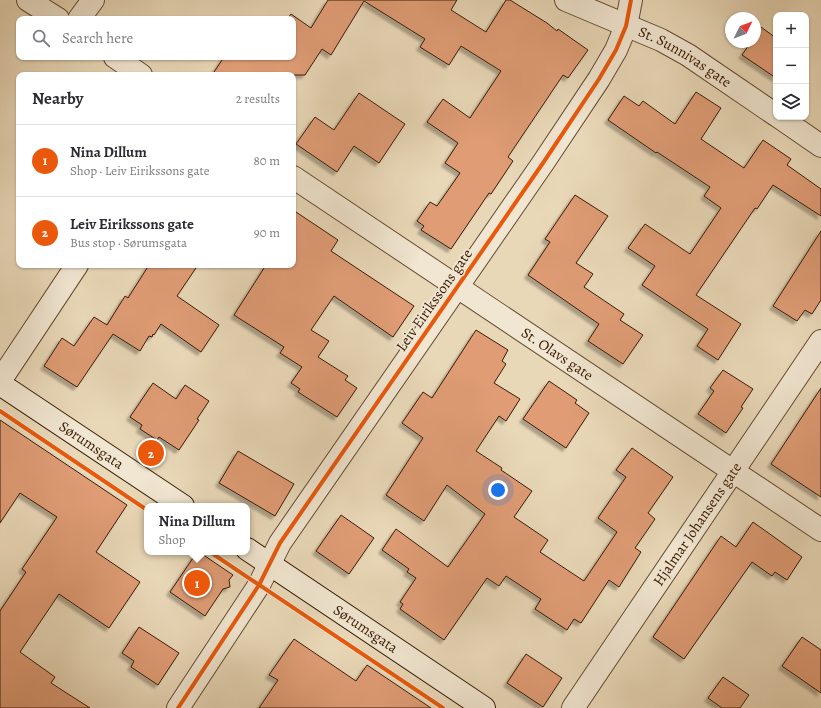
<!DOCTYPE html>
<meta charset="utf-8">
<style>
:root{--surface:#fff;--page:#f2f2f3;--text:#2b2b33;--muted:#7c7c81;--line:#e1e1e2;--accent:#ea580c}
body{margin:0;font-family:Alegreya,serif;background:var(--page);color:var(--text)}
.controls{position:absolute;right:12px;top:12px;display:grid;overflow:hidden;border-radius:8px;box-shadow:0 1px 3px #0004}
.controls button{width:36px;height:36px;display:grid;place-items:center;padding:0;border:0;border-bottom:1px solid var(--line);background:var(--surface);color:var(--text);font:20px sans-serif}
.compass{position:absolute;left:725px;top:12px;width:36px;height:36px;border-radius:50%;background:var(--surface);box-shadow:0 1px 3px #0004;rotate:47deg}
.you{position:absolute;left:498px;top:490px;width:14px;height:14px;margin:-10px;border:3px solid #fff;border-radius:50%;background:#1a73e8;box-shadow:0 0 0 6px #1a73e833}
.badge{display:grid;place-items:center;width:26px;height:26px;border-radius:50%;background:var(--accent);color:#fff;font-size:13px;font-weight:700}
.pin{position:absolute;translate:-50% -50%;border:2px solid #fff;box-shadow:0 1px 4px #0006}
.popup{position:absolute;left:144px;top:503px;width:106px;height:52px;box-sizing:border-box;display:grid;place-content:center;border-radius:8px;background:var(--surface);filter:drop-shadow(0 1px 3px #0005);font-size:13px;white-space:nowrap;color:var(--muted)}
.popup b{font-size:15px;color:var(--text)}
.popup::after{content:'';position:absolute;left:50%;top:100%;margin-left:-8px;border:8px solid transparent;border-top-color:var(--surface)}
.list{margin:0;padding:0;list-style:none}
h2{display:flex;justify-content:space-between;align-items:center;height:52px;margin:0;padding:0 16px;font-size:17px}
h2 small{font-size:13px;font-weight:400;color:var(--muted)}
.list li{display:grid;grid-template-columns:26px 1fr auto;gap:12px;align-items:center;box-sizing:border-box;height:72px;padding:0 16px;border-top:1px solid var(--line)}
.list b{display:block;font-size:15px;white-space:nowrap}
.list p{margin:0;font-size:13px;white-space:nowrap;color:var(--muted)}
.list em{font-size:13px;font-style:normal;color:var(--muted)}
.icon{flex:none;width:22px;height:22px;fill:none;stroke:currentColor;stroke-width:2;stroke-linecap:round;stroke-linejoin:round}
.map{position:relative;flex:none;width:821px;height:708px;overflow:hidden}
.search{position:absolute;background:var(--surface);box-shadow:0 1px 3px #0004;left:16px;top:16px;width:280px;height:44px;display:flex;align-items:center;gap:10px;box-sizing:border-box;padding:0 14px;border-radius:8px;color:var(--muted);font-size:15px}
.panel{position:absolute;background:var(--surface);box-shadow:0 1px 3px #0004;left:16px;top:72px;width:280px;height:196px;border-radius:8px}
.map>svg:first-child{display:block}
.building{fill:#df9c75;stroke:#391c03;filter:url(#shadow)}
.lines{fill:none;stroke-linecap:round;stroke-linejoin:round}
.street-casing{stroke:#654b30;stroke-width:24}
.secondary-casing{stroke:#391c03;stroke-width:24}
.street{stroke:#f1e6d1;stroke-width:22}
.secondary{stroke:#f1e6d1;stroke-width:22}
.cycleway-casing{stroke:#f1e6d1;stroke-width:6}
.cycleway{stroke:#e8590c;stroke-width:4}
.labels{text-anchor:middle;stroke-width:3.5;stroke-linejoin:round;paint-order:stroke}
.street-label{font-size:15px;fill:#391c03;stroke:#f1e6d1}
</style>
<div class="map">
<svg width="821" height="708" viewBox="0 0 821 708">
<defs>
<filter id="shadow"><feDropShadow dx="-3.5" dy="3.5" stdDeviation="1" flood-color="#0004"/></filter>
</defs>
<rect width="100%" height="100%" fill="#e9d8b8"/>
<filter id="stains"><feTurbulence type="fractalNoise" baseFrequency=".005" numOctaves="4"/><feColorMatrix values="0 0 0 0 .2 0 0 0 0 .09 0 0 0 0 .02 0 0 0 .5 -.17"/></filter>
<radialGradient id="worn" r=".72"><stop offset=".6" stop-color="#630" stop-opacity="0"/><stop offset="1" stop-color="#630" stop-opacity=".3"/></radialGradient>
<g class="building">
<path d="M328 0H457L451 10 486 32 506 0H510L547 23 557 31 558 29 588 50 568 78 563 75 508 157 513 161 491 194 489 193 451 249 421 230 424 226 417 221 430 202 437 206 460 173 445 163 458 143 427 122 443 99 470 118 501 71 461 46 449 65 420 47 425 39 364 1 331 55 322 49 305 75H212L224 57H293V19H287L291 14 311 28Z"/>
<path d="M761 27 776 38V78L742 55 751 42H755V36Z"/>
<path d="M696 92 721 108 701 139 744 168 763 140 791 159 787 165 821 189V216L773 185 757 209 755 208 696 295 741 324 718 360 697 346 708 329 642 285 655 266 628 248 645 224 690 254 721 208 704 196 710 187 657 152 656 153 608 120 624 96 639 106 643 101 675 124Z"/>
<path d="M359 93 405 124 379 163 354 146 337 172 296 144 315 117 334 130Z"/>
<path d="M575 195 608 216 576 263 593 274 584 287 624 314 620 320 643 335 623 364 588 341 599 324 528 275 550 242 545 239Z"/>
<path d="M293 210 338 240 331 251 414 306 393 337 334 296 311 330 329 341 318 357 348 376 345 380 357 388 337 417 298 392 300 389 291 383 302 367 280 353 284 347 234 315 266 265H293Z"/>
<path d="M821 231V300L812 314 805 310 797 321 773 306Z"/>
<path d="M149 265H198L177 296 219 325 201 352 161 324 154 335 153 334 152 337 149 336 140 351 113 334 77 387 44 366 62 338 74 346 94 317 107 325 125 296 128 298Z"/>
<path d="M476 330 508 350 502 361 506 364 494 383 520 399 506 421 499 416 476 451 502 468 501 470 532 491 514 517 548 540 540 552 584 581 617 532 598 518 626 477 616 470 632 448 673 477 648 513 655 519 635 548 641 552 619 587 609 580 581 623 574 619 567 630 535 609 541 599 506 576 499 586 487 578 444 640 400 609 403 604 400 602 416 578 407 572 409 569 382 550 396 529 448 567 485 514 447 485 424 521 386 495 423 438 402 423 423 392 432 398Z"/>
<path d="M723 370 753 389 741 407 743 408 726 433 698 414 714 391 710 388Z"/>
<path d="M549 381 577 400 575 403 589 413 566 448 523 419Z"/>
<path d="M153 383 176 399 185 385 209 401 197 419 199 420 179 450 159 437 157 440 140 429 142 425 130 417Z"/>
<path d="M821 388V497L771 464Z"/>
<path d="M0 420 127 505 96 552 140 582 109 628 59 594 20 652 55 677 51 683 90 708H0V611L26 572 22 569 57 517 20 493 0 523Z"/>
<path d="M238 451 294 484 275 516 219 483Z"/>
<path d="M341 515 374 538 349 574 316 551Z"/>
<path d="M753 522 802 557 787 580 775 572 772 576 752 562 684 659 653 637 721 536 736 547Z"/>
<path d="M197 552H199L233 575 229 580 230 587 223 589 205 616 170 592Z"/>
<path d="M139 627 179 653 158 685 131 667 134 661 122 653Z"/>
<path d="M802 637 821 650V693L782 666Z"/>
<path d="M294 639 356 681 367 665 431 708H259L278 680 269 675Z"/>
<path d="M526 654 562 678 543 707 507 683Z"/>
<path d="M723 677 749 695 740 708H722L708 698Z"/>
</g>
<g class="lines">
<g class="street-casing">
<g id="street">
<path d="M28 0 58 19"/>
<path id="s1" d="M566 0 661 40 688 55 776 115"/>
<path d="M79 19 93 0"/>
<path d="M115 57 141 75"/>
<path d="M779 117 821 146"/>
<path id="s2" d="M293 177 821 530"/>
<path d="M0 381 77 265"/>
<path d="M178 708 259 585 280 543 543 163 599 79 616 50 626 26 631 0"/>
<path id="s3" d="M573 708 821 341"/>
</g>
</g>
<g class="secondary-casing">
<g id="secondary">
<path id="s4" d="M0 384 183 506"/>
<path id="s5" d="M247 549 484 708"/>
</g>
</g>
<use href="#street" class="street"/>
<use href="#secondary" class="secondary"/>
<g class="cycleway-casing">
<g id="cycleway">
<path d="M0 411 147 510"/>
<path d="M210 552 443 708"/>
<path d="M178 708 259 585 280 543 543 163 599 79 616 50 626 26 631 0"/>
</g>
</g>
<use href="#cycleway" class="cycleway"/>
</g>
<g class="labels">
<g class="street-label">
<text dy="5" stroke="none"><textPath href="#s1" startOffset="132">St. Sunnivas gate</textPath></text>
<text transform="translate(434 300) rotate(-55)" y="5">Leiv Eirikssons gate</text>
<text dy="5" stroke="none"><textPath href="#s2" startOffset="318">St. Olavs gate</textPath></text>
<text dy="5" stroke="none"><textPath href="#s4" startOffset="110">Sørumsgata</textPath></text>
<text dy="5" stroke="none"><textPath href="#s3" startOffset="222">Hjalmar Johansens gate</textPath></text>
<text dy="5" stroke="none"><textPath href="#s5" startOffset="143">Sørumsgata</textPath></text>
</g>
</g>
<rect width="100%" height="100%" filter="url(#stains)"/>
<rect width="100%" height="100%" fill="url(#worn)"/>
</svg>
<div class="controls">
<button>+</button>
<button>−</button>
<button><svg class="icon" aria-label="layers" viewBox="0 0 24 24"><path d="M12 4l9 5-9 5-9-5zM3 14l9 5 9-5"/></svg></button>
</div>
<svg class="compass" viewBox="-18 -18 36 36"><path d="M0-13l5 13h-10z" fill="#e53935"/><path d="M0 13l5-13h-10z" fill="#7c7c81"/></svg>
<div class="you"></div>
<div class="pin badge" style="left:197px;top:583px">1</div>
<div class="popup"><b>Nina Dillum</b>Shop</div>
<div class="pin badge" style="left:151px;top:453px">2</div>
<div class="search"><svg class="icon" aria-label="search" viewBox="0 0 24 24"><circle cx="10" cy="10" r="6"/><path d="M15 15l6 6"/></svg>Search here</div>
<section class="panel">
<h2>Nearby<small>2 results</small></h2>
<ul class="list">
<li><span class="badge">1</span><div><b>Nina Dillum</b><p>Shop · Leiv Eirikssons gate</p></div><em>80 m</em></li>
<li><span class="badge">2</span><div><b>Leiv Eirikssons gate</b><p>Bus stop · Sørumsgata</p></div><em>90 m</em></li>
</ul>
</section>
</div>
